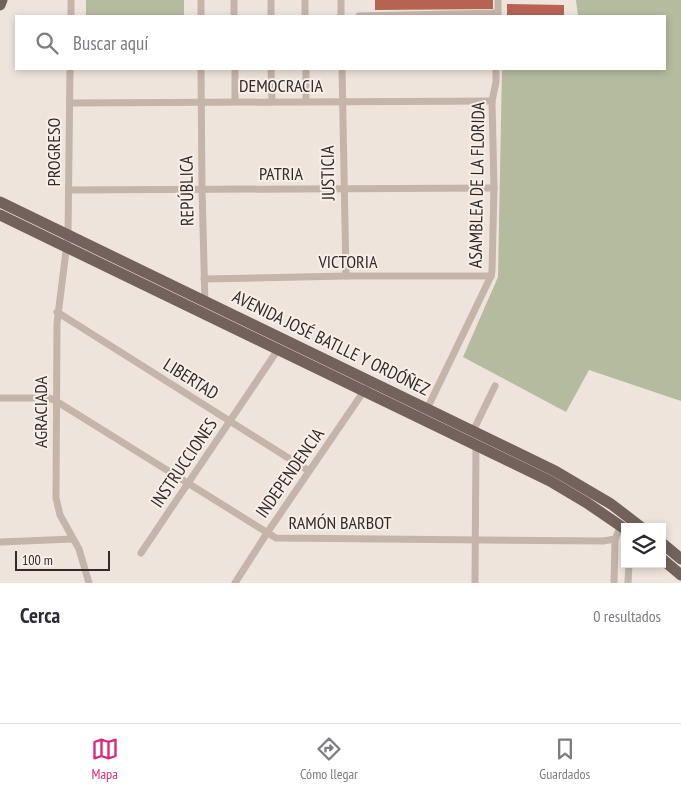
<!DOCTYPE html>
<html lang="es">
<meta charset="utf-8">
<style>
:root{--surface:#fff;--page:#f2f2f3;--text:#2b2b33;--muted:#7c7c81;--line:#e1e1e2;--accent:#db2777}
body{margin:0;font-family:"PT Sans Narrow",sans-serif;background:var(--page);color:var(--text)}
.controls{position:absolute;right:15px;bottom:15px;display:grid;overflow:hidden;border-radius:0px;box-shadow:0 2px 8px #0003}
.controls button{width:45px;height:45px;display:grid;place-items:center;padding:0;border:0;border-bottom:1px solid var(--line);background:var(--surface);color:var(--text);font:25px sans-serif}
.scale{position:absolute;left:15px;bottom:12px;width:95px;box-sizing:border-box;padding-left:5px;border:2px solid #332b28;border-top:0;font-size:14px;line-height:18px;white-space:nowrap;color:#332b28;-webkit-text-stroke:4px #f7efe8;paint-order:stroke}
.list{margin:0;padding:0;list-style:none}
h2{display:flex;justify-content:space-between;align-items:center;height:65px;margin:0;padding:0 20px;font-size:21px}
h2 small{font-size:16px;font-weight:400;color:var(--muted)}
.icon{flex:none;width:28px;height:28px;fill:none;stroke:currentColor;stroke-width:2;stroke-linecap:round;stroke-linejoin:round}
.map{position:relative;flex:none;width:681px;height:583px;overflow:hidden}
.search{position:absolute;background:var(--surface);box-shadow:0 2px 8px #0003;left:15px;right:15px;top:15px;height:55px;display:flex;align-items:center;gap:12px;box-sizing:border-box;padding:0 18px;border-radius:0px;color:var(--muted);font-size:19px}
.sheet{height:140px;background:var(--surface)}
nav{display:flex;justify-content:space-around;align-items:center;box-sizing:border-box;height:70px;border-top:1px solid var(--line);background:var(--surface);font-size:14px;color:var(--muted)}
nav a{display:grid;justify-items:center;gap:2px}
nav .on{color:var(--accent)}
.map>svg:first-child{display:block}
.green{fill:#b4bb9e}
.building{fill:#b66352}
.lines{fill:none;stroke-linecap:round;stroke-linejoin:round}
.street{stroke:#c5b4aa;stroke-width:7}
.primary{stroke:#73615b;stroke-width:11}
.labels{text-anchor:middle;stroke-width:4;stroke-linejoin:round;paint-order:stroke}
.street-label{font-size:18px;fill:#332b28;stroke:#f7efe8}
</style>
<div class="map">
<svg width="681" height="583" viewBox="0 0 681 583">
<rect width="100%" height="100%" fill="#eee4dc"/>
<g class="green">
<rect x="86" y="0" width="98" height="16"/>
<path d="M576 0H681V401L589 370 566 412 463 357 498 277 502 69H665V16H578Z"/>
</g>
<g class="building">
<path d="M375 0H493V9L375 10Z"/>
<path d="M507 4 564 5V16H507Z"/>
</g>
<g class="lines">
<g class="street">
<path d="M71 0V16"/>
<path d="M201 0V16"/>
<path d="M234 0V16"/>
<path d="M271 0V16"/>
<path d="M305 0V16"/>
<path d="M341 0V16"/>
<path d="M359 16 498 13"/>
<path d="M498 16V0"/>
<path d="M70 69 68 235 57 323 56 498 60 515 79 549 89 583"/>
<path d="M201 69 202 189 205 303"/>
<path d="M235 69V101"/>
<path d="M271 69 272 101"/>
<path d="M306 69V101"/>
<path d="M342 69 346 276"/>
<path d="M70 103 492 101"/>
<path d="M69 190 494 188"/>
<path d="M204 279 346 276H491"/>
<path d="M57 312 309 471"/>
<path d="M0 398H49L56 401 276 538 603 541 615 539 621 526"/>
<path d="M427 409 491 276 492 271 494 188 492 101 496 82V69"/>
<path d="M473 431 495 386"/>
<path d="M0 542 73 539"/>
<path d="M141 553 279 348"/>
<path d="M235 583 267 533 366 388"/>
<path d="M475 583 476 444"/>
<path d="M614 583 615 539"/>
<path d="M628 583 629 564"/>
</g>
<g class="primary">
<path d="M0 5 2 0"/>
<path d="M0 202 555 471 611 504 641 527"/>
<path d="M0 215 550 481 587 503 625 529"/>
<path d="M662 543 681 559"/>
<path d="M662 559 681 575"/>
</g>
</g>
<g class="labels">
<g class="street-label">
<text x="281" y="92">DEMOCRACIA</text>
<text transform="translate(54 152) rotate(-90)" y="6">PROGRESO</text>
<text transform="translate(328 173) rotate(-91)" y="6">JUSTICIA</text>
<text x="281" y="180">PATRIA</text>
<text transform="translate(477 185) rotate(-89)" y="6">ASAMBLEA DE LA FLORIDA</text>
<text transform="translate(187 191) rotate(-91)" y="6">REPÚBLICA</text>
<text x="348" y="268">VICTORIA</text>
<text transform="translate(331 343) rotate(26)" y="6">AVENIDA JOSÉ BATLLE Y ORDÓÑEZ</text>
<text transform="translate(191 379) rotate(32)" y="6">LIBERTAD</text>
<text transform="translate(41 412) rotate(-90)" y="6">AGRACIADA</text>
<text transform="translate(184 463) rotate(-56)" y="6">INSTRUCCIONES</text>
<text transform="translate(290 473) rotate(-55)" y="6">INDEPENDENCIA</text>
<text x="340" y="529">RAMÓN BARBOT</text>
</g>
</g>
</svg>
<div class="controls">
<button><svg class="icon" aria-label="layers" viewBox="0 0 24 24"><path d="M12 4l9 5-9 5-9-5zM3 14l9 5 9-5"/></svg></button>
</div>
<div class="scale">100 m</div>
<div class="search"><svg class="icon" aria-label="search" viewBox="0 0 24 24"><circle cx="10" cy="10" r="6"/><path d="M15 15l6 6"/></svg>Buscar aquí</div>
</div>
<section class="sheet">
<h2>Cerca<small>0 resultados</small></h2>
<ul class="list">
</ul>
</section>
<nav>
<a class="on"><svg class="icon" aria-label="map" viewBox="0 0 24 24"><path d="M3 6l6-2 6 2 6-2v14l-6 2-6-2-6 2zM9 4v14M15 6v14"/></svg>Mapa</a>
<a><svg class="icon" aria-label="directions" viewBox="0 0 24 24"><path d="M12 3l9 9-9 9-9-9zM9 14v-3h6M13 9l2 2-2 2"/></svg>Cómo llegar</a>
<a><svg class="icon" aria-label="saved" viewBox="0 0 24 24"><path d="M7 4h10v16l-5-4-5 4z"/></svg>Guardados</a>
</nav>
